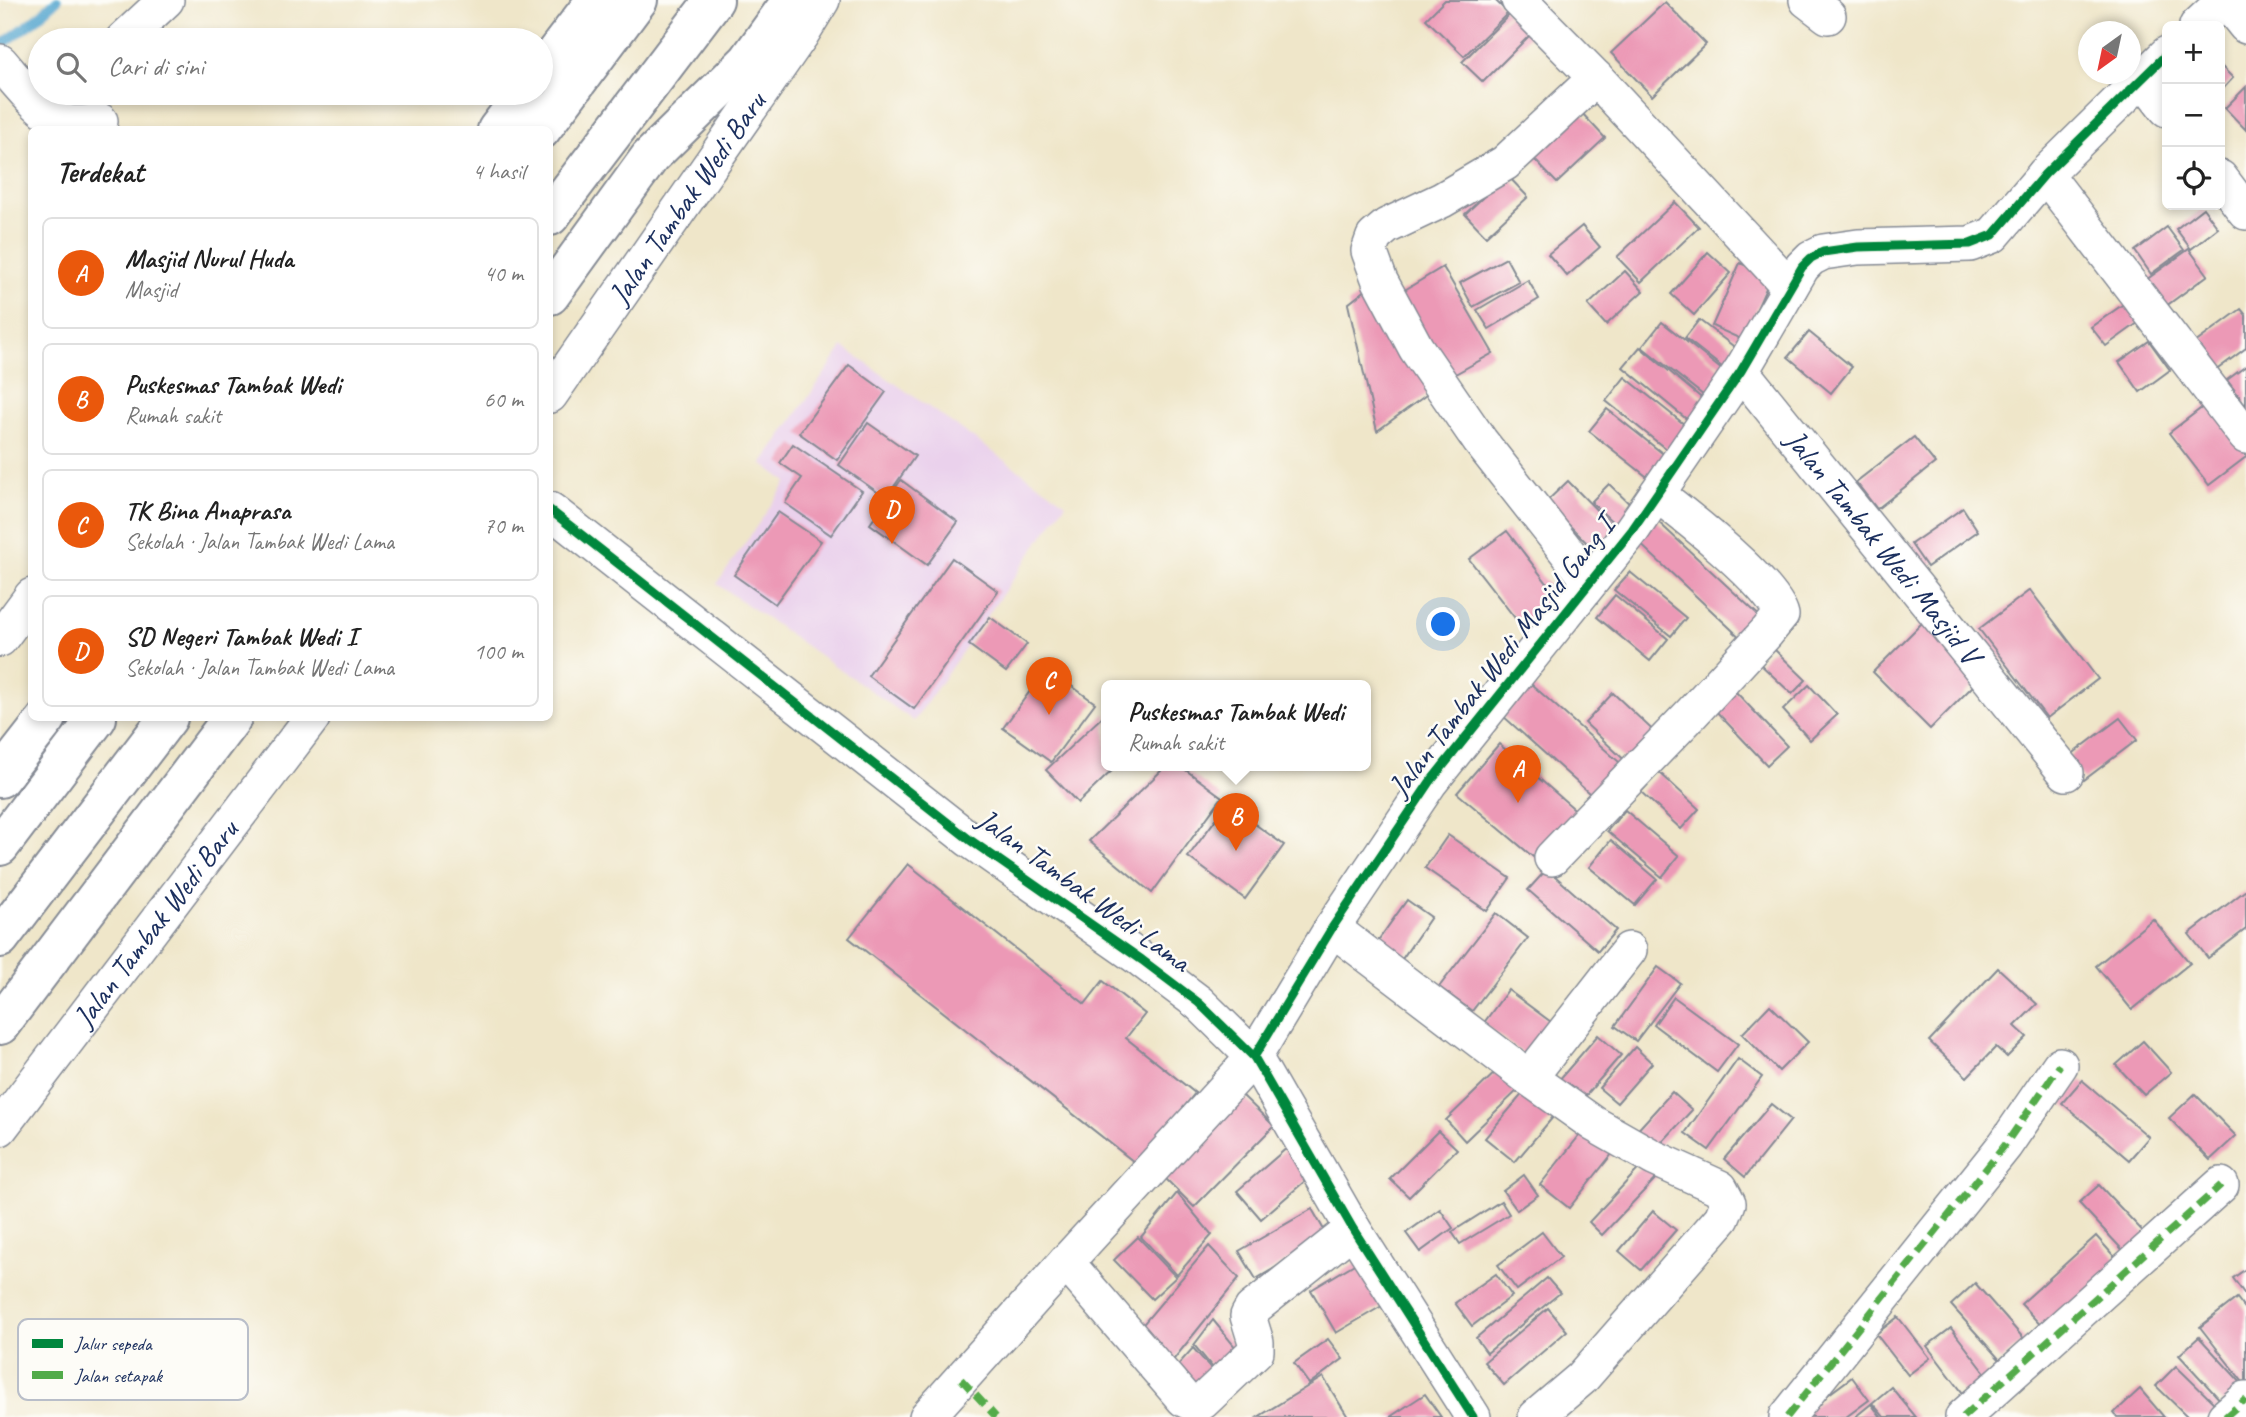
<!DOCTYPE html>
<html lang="id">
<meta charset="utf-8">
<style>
:root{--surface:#fff;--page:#f6f6f6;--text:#222;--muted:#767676;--line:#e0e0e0;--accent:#ea580c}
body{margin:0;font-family:Caveat,sans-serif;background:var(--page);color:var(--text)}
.controls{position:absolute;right:21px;top:21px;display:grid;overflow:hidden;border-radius:10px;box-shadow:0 4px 10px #0003}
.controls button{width:63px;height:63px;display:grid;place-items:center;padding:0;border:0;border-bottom:2px solid var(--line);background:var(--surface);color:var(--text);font:35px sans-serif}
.compass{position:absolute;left:2078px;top:21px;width:63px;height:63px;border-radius:50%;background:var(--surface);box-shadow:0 4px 10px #0003;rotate:213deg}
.you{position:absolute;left:1444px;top:625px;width:24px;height:24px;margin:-18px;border:5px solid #fff;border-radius:50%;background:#1a73e8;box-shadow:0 0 0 10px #1a73e833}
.badge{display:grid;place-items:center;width:46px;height:46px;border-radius:50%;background:var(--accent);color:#fff;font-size:23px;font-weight:700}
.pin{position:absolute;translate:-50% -58px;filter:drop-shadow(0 2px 4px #0008)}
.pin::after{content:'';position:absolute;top:37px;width:24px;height:21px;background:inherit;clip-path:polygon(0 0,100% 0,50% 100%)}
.popup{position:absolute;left:1101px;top:680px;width:270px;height:91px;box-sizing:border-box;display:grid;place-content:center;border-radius:10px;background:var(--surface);filter:drop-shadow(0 2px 5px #0005);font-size:23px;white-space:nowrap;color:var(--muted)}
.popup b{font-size:26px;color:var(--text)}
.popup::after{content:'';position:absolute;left:50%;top:100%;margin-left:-14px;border:14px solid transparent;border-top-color:var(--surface)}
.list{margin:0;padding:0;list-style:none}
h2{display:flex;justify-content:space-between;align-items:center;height:91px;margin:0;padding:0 28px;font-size:30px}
h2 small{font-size:23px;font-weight:400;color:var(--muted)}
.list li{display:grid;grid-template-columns:46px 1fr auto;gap:21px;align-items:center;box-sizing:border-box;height:112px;margin:0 14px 14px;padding:0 14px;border:2px solid var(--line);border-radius:10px}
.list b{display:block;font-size:26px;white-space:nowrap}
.list p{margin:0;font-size:23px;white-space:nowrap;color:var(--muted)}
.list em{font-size:23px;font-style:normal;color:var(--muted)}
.icon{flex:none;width:38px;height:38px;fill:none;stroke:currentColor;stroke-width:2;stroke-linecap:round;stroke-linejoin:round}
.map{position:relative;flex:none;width:2246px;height:1417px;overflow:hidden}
.search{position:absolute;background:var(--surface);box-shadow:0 4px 10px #0003;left:28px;top:28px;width:525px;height:77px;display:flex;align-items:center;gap:18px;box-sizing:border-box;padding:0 24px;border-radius:38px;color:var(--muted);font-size:26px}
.panel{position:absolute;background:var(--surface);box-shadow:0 4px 10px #0003;left:28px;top:126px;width:525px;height:595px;border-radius:10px}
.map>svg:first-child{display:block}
.built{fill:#ead1ec}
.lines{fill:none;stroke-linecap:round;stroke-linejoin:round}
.stream{stroke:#54a6cf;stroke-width:10}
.building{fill:#ec99b6}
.minor-casing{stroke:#858a94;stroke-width:38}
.major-casing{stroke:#858a94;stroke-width:42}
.highway-casing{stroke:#858a94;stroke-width:42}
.minor{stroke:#fff;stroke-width:35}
.major{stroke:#fff;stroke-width:38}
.highway{stroke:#fff;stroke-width:38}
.quiet{stroke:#52ab49;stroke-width:7;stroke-dasharray:14 7;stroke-linecap:butt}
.cycleway-casing{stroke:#fdfcf7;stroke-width:13}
.cycleway{stroke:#00873e;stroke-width:9}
.labels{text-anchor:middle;stroke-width:5;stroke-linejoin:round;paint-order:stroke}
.street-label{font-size:30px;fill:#1b2f5e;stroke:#fdfcf7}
.key{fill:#fdfcf7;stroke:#b9bec9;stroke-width:2}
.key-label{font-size:19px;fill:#1b2f5e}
</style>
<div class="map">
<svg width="2246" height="1417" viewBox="0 0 2246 1417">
<rect width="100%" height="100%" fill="#fdfcf7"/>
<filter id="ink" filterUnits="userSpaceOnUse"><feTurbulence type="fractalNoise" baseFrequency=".0143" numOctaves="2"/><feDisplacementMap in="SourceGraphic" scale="14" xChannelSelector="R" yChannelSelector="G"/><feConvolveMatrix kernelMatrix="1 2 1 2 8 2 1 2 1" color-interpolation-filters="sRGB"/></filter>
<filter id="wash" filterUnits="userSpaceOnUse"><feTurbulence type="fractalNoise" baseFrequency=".00686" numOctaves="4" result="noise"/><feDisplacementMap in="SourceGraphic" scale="28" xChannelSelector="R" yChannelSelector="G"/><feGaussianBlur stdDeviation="1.57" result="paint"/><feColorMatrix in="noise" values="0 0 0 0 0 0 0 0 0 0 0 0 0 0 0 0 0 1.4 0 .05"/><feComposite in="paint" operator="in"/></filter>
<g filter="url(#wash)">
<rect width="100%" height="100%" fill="#efe6c9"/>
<path class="built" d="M843 347 1066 503 914 721 717 584 787 482 762 464Z"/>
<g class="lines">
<path class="stream" d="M0 46 35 20 57 0"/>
</g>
<g id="blocks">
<g class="building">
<path d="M1445 0H1495L1508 13 1464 56 1426 19Z"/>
<path d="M1665 2 1706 44 1652 96 1611 53Z"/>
<path d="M1510 14 1530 35 1483 82 1462 62Z"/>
<path d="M2220 65 2233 78 2220 92Z"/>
<path d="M2246 87V130L2225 108Z"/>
<path d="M1581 112 1605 138 1557 183 1532 157Z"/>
<path d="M1507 175 1528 197 1486 236 1465 214Z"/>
<path d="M1675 202 1699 227 1641 282 1617 257Z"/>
<path d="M2203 208 2218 228 2191 249 2176 229Z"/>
<path d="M1582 226 1600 247 1567 276 1548 254Z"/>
<path d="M2167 227 2184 250 2151 274 2135 251Z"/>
<path d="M2189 249 2208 275 2166 306 2146 280Z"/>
<path d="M1708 252 1731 273 1694 315 1671 294Z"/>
<path d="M1506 258 1519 282 1473 307 1460 283Z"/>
<path d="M1740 263 1771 277 1743 340 1712 326Z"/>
<path d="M1443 267 1493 353 1448 378 1398 294Z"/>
<path d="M1625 271 1643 291 1606 325 1588 305Z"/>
<path d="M1528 280 1539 299 1489 329 1477 310Z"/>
<path d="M1376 282 1433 390 1377 431 1348 304Z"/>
<path d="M2128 301 2142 320 2106 346 2091 327Z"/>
<path d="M2241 309 2246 315V348L2215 371 2195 343Z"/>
<path d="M1699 320 1741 352 1727 371 1685 338Z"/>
<path d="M1662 322 1727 374 1708 399 1642 347Z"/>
<path d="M1809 332 1852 367 1831 393 1788 357Z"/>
<path d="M2149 341 2170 370 2140 392 2119 362Z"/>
<path d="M1640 347 1711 406 1695 426 1623 367Z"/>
<path d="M849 365 886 392 837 460 799 433Z"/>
<path d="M2246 366V405L2227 380Z"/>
<path d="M1625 377 1690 429 1671 453 1606 401Z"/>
<path d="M2212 400 2246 444V457L2209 485 2169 433Z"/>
<path d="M1607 409 1672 461 1655 483 1589 431Z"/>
<path d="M868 423 915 456 886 498 839 465Z"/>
<path d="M1914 437 1935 463 1877 509 1856 482Z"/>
<path d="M793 444 862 491 831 535 785 503 802 478 780 463Z"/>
<path d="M901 480 958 522 927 565 870 524Z"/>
<path d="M1568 481 1615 529 1594 550 1546 502Z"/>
<path d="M1609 484 1636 510 1619 528 1591 502Z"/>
<path d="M1963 508 1978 531 1927 567 1911 544Z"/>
<path d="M778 512 821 541 775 604 734 575Z"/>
<path d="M1654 518 1766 622 1746 643 1635 539Z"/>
<path d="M1507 531 1566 608 1529 636 1469 559Z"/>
<path d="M952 558 998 591 914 709 868 676Z"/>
<path d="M1630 572 1686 618 1671 636 1614 590Z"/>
<path d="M2030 590 2098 679 2047 718 1979 629Z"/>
<path d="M1615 595 1668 639 1650 661 1597 617Z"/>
<path d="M990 617 1027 644 1006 672 969 645Z"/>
<path d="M1924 621 1981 678 1930 729 1873 672Z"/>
<path d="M1773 648 1806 680 1792 694 1759 663Z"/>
<path d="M1047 668 1095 703 1051 762 1003 728Z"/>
<path d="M1531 684 1627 769 1599 802 1503 716Z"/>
<path d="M1809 685 1837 715 1810 740 1783 710Z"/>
<path d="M1734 690 1787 746 1767 765 1714 709Z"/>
<path d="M1613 693 1662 739 1634 769 1585 723Z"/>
<path d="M1106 713V765H1118L1078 803 1046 770Z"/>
<path d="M2120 718 2137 740 2084 780 2067 758Z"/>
<path d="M1499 744 1579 813 1538 861 1457 793Z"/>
<path d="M1167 765H1179L1222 797 1152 893 1089 841Z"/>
<path d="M1659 772 1699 809 1681 829 1641 792Z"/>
<path d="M1227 804 1284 845 1245 899 1188 857Z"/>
<path d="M1625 810 1679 856 1662 877 1607 831Z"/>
<path d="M1448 835 1510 878 1487 911 1425 868Z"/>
<path d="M1611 840 1657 879 1635 905 1589 867Z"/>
<path d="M908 864 1085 1004 1103 981 1145 1014 1126 1038 1195 1093 1138 1165 849 938Z"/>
<path d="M1547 869 1616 930 1598 951 1528 890Z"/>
<path d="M2246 890V929L2208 958 2189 934Z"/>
<path d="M1407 900 1431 917 1402 959 1377 942Z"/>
<path d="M1496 913 1528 938 1472 1011 1439 987Z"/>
<path d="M2153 919 2190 963 2132 1010 2096 966Z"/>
<path d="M1658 967 1680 983 1636 1041 1615 1026Z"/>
<path d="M1998 968 2037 1004 2015 1026 2027 1037 2007 1057 1996 1047 1967 1077 1929 1041Z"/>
<path d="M1508 990 1551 1022 1526 1056 1483 1024Z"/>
<path d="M1674 997 1738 1044 1717 1072 1654 1025Z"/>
<path d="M1770 1005 1808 1042 1779 1071 1742 1034Z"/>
<path d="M1598 1035 1621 1055 1575 1108 1552 1088Z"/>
<path d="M2143 1041 2171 1072 2144 1095 2116 1065Z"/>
<path d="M1635 1047 1652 1063 1617 1103 1599 1088Z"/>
<path d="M1738 1059 1762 1077 1709 1150 1685 1133Z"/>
<path d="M1502 1066 1521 1087 1465 1141 1446 1120Z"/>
<path d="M2082 1080 2149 1137 2129 1160 2062 1103Z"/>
<path d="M1530 1085 1559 1110 1515 1162 1485 1138Z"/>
<path d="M1672 1092 1692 1110 1654 1151 1635 1133Z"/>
<path d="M2195 1094 2236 1136 2210 1160 2169 1118Z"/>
<path d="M1242 1095 1274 1126 1194 1207 1162 1175Z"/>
<path d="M1771 1104 1791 1120 1745 1177 1724 1159Z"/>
<path d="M1587 1126 1616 1149 1569 1208 1540 1185Z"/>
<path d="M1438 1131 1457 1149 1409 1197 1390 1179Z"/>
<path d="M1288 1147 1312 1175 1261 1219 1237 1191Z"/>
<path d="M1645 1162 1659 1175 1602 1235 1589 1222Z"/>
<path d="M1524 1175 1538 1195 1517 1210 1503 1191Z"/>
<path d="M2099 1185 2152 1241 2131 1259 2079 1203Z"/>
<path d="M1177 1193 1212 1235 1177 1275 1141 1237Z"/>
<path d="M1501 1201 1509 1214 1460 1244 1452 1232Z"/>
<path d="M1312 1209 1328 1237 1256 1279 1239 1251Z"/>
<path d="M1440 1209 1453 1228 1420 1252 1406 1233Z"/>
<path d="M1653 1211 1676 1230 1641 1270 1619 1251Z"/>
<path d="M1542 1232 1561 1257 1517 1290 1498 1265Z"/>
<path d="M2096 1236 2121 1264 2046 1331 2021 1304Z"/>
<path d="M1138 1237 1176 1277 1152 1299 1114 1260Z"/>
<path d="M1209 1246 1239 1278 1166 1369 1139 1329Z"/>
<path d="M1366 1257 1392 1300 1336 1333 1311 1290Z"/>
<path d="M2246 1269V1296L2233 1278Z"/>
<path d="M1496 1274 1512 1296 1472 1326 1455 1303Z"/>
<path d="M1547 1278 1560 1293 1487 1353 1476 1338Z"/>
<path d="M1975 1283 2025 1340 2001 1361 1951 1305Z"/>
<path d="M2237 1298 2246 1310V1386L2200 1327Z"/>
<path d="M1548 1308 1567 1331 1504 1385 1484 1362Z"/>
<path d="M1898 1317 1930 1358 1908 1375 1876 1334Z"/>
<path d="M1213 1320 1241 1354 1217 1373 1194 1345Z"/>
<path d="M1951 1328 1993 1383 1969 1401 1927 1346Z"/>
<path d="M2199 1337 2243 1385 2223 1403 2179 1355Z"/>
<path d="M1328 1339 1343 1359 1309 1384 1294 1363Z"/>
<path d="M1193 1348 1216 1374 1188 1398 1169 1375Z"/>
<path d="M2176 1366 2219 1408 2210 1417H2188L2156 1386Z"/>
<path d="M1323 1377 1348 1417H1258Z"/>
<path d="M1852 1377 1869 1400 1846 1417H1798Z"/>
<path d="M1891 1387 1916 1417H1884L1872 1403Z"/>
<path d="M2140 1389 2164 1417H2117L2114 1413Z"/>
<path d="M1425 1394 1441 1417H1390Z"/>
<path d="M1871 1404 1881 1417H1855Z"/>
</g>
</g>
</g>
<g filter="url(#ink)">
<use href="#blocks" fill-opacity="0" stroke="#858a94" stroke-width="2"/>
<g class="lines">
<g class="minor-casing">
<g id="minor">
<path d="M1519 0 1596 78 1790 287"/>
<path d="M1807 0 1828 16"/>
<path d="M2225 0 2246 26"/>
<path d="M2197 26 2225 0"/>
<path d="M123 40 166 0"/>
<path d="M0 62C16 80 42 116 66 122 77 125 89 123 100 121"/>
<path d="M2143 78 2167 109"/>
<path d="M2045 174 2246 436"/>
<path d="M2220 178 2246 212"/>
<path id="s1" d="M1741 371 2066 773"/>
<path id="s2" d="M550 395 800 36 822 0"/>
<path d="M550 510 970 840 1142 960 1199 1003 1254 1057 1353 1229 1473 1417"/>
<path d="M1590 581 1480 441 1416 348 1380 281 1369 251 1374 237 1387 226 1442 200 1505 163 1596 78"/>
<path d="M0 639 32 596"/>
<path d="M1552 858 1691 714 1767 632 1781 615C1775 586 1683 514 1657 494"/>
<path d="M1332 928 1529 1078 1594 1124 1654 1158 1720 1188 1728 1203 1722 1218 1582 1378 1536 1417"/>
<path d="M1529 1078 1629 950"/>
<path id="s3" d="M0 1128 312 718"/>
<path d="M1066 1262 1184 1399 1194 1404 1202 1402 1256 1351V1342L1248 1316 1252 1309 1353 1229"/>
<path d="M927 1417 1066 1262 1254 1057 1332 928 1430 782 1632 530 1741 371 1802 267 1811 258 1823 252 1858 247 1970 244 1993 235 2045 174 2167 54"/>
<path d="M1787 1417 2005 1145 2060 1065"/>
<path d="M1963 1417 2221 1185"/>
<path d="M2225 1417 2246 1399"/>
</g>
</g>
<g class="major-casing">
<g id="major">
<path d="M541 72 596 0"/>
<path d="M497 130 525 93"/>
<path d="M550 295 650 157 748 61 792 0"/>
<path d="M0 778 47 718"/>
<path d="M0 1025 232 718"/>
</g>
</g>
<g class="highway-casing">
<g id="highway">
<path d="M541 130 638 0"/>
<path d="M550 216 714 0"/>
<path d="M0 846 97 718"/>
<path d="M0 938 168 718"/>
</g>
</g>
<use href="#minor" class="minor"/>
<use href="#major" class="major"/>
<use href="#highway" class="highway"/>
<g class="quiet">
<path d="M961 1379 996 1417"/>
<path d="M1787 1417 2005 1145 2060 1065"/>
<path d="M1963 1417 2221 1185"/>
<path d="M2225 1417 2246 1399"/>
</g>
<g class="cycleway-casing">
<g id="cycleway">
<path d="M550 510 970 840 1142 960 1199 1003 1254 1057 1353 1229 1473 1417"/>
<path d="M1254 1057 1332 928 1430 782 1632 530 1741 371 1802 267 1811 258 1823 252 1858 247 1970 244 1993 235 2045 174 2167 54"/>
</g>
</g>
<use href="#cycleway" class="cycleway"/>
</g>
</g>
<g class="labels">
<g class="street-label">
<text dy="10" stroke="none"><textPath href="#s2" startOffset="240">Jalan Tambak Wedi Baru</textPath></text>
<text dy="10" stroke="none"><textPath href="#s1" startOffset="226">Jalan Tambak Wedi Masjid V</textPath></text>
<text transform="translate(1501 656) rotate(-52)" y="10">Jalan Tambak Wedi Masjid Gang I</text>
<text transform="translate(1084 890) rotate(36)" y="10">Jalan Tambak Wedi Lama</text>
<text dy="10" stroke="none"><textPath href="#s3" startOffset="257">Jalan Tambak Wedi Baru</textPath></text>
</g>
</g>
<rect x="18" y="1319" width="230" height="81" rx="10" class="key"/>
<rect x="32" y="1339" width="31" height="9" fill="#00873e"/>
<rect x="32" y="1371" width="31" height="8" fill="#52ab49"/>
<g class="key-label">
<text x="75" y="1350">Jalur sepeda</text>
<text x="75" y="1382">Jalan setapak</text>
</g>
</svg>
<div class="controls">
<button>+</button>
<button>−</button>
<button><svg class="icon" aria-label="locate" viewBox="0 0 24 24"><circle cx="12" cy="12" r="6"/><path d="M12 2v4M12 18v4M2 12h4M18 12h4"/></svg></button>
</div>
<svg class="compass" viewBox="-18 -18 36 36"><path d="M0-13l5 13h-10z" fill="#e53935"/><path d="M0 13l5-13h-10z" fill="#767676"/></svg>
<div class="you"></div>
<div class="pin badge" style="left:1518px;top:803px">A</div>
<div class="pin badge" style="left:1236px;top:851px">B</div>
<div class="popup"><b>Puskesmas Tambak Wedi</b>Rumah sakit</div>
<div class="pin badge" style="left:1049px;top:715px">C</div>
<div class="pin badge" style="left:892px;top:544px">D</div>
<div class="search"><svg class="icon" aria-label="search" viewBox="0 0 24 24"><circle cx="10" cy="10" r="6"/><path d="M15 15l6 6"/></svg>Cari di sini</div>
<section class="panel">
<h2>Terdekat<small>4 hasil</small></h2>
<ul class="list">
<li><span class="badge">A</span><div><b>Masjid Nurul Huda</b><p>Masjid</p></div><em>40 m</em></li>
<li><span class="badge">B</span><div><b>Puskesmas Tambak Wedi</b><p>Rumah sakit</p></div><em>60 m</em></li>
<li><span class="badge">C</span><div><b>TK Bina Anaprasa</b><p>Sekolah · Jalan Tambak Wedi Lama</p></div><em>70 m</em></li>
<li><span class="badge">D</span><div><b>SD Negeri Tambak Wedi I</b><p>Sekolah · Jalan Tambak Wedi Lama</p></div><em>100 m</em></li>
</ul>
</section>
</div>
